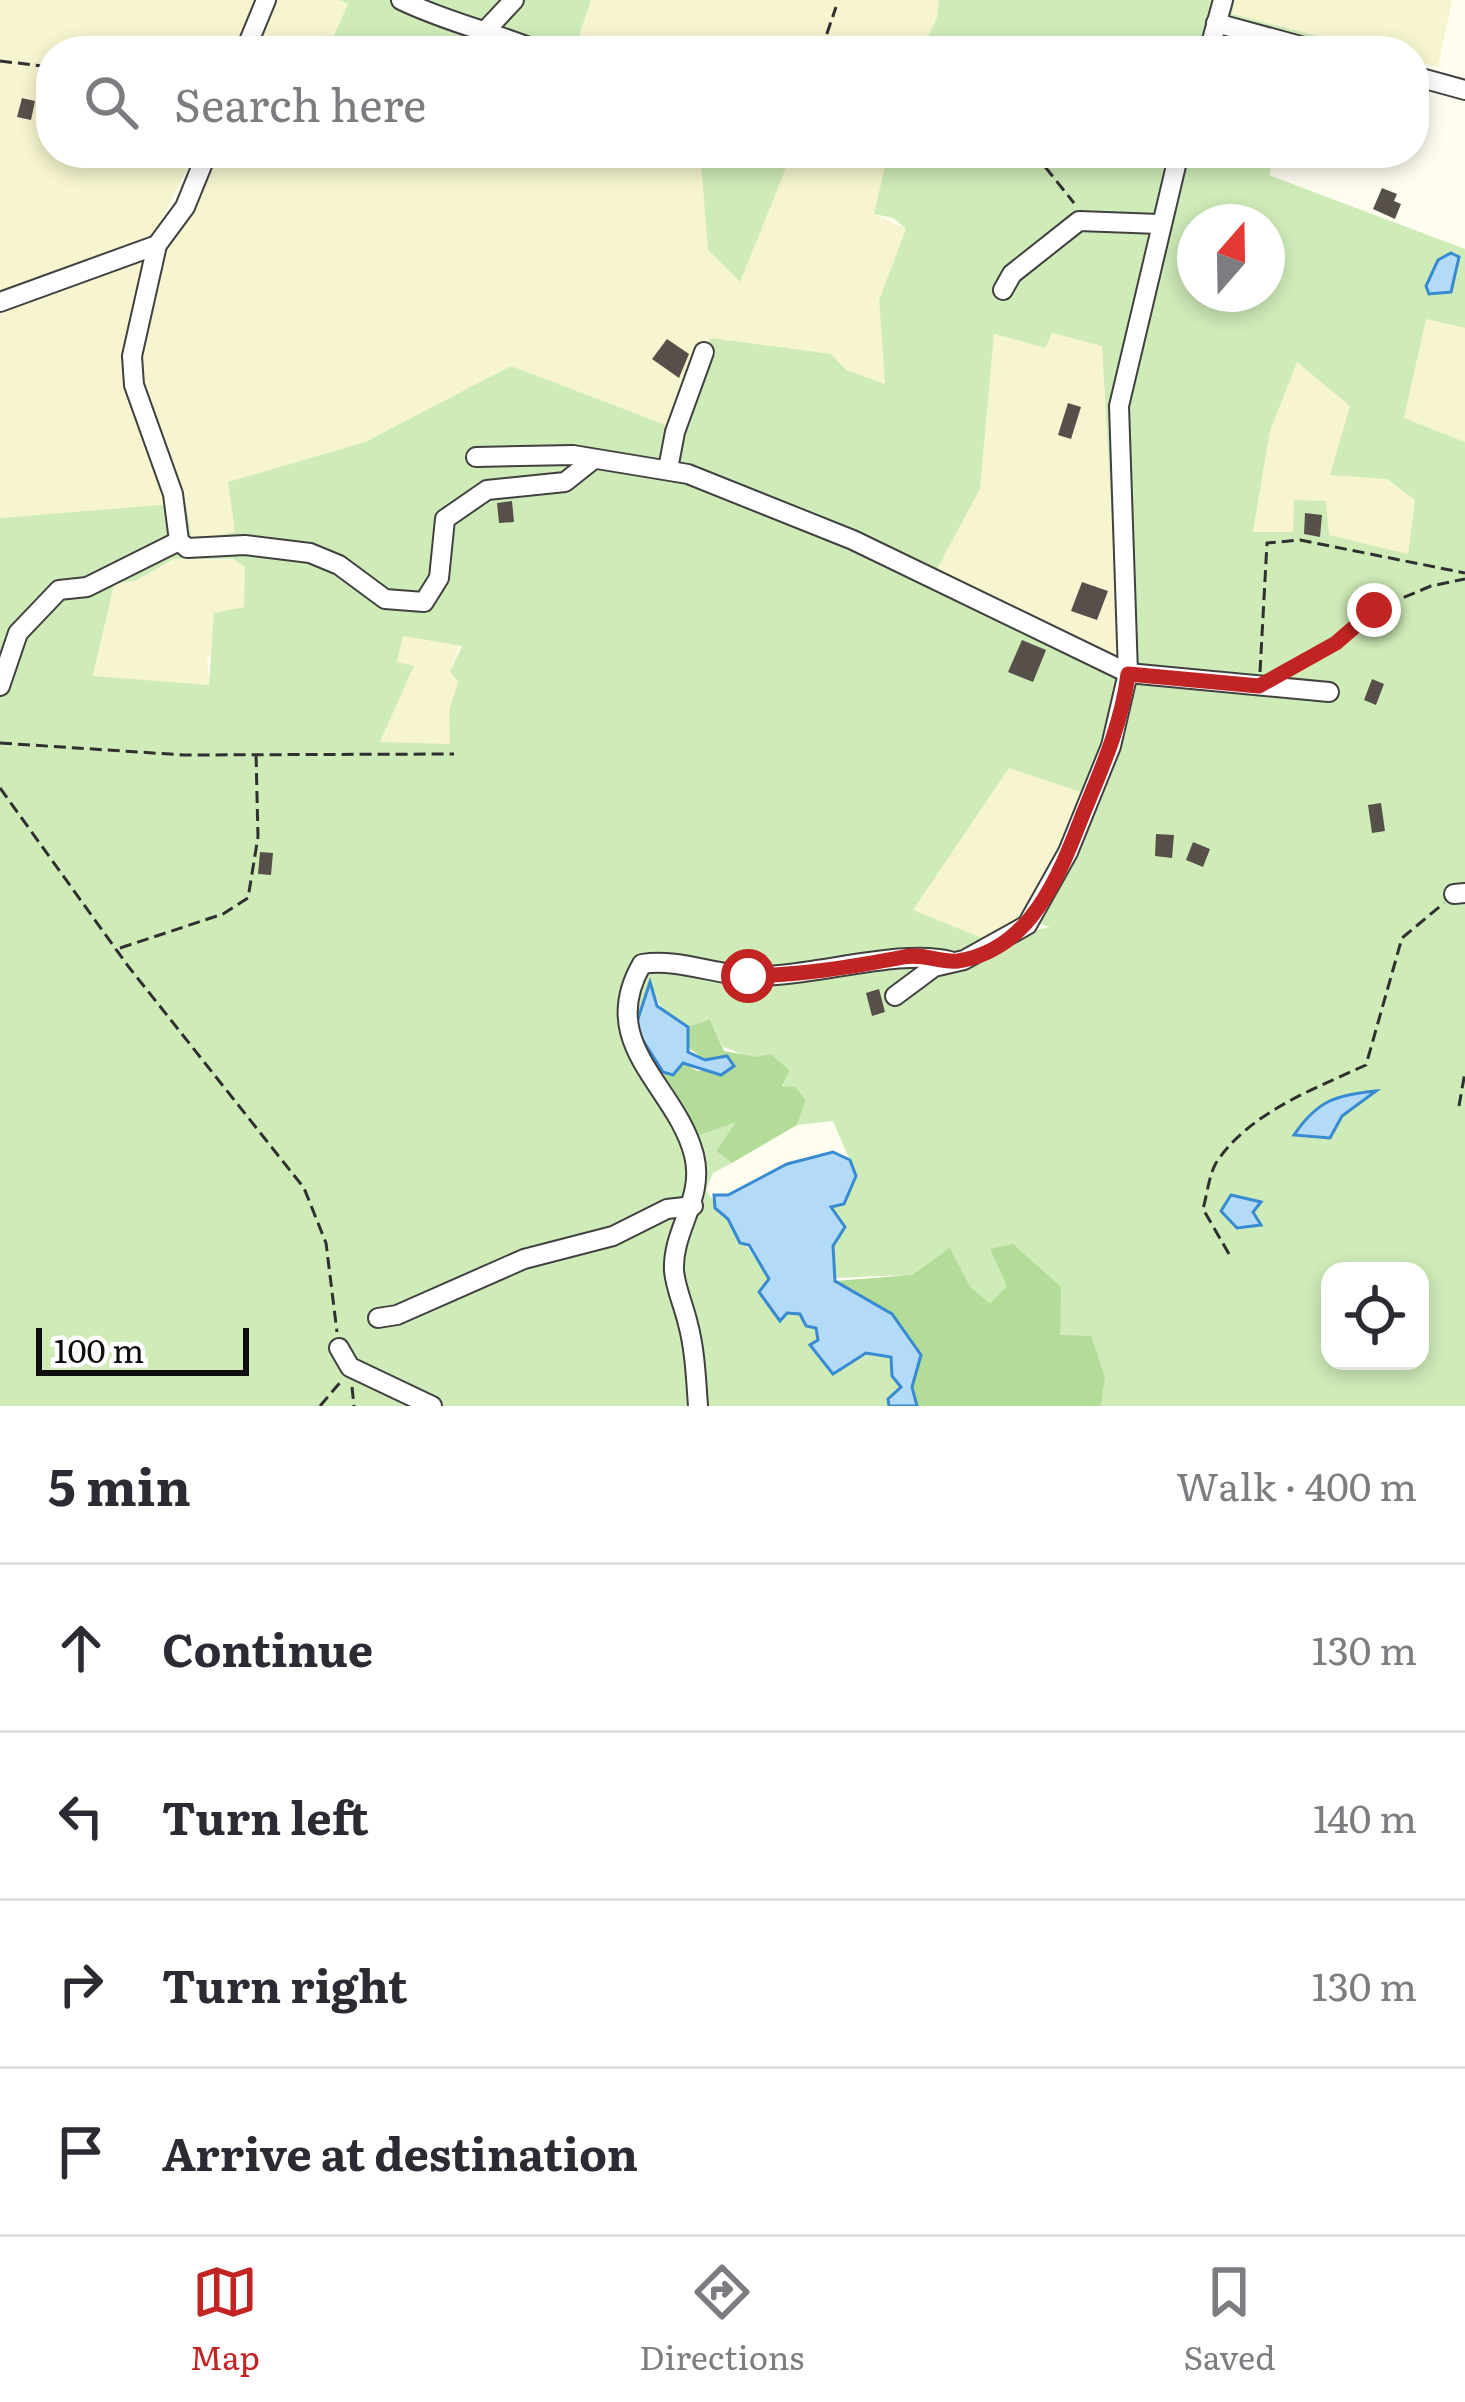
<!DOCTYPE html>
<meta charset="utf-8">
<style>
:root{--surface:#fff;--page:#f7f7f7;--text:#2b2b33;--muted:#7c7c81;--line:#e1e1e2;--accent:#c22423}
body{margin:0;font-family:Literata,serif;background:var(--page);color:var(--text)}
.controls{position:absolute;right:36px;bottom:36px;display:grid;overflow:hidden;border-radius:24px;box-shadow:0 6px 18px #0003}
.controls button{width:108px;height:108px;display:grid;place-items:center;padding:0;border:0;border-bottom:3px solid var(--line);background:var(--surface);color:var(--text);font:60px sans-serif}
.compass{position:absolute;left:1177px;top:204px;width:108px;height:108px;border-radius:50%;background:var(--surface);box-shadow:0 6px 18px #0003;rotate:20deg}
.scale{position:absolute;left:36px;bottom:30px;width:213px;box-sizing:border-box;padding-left:12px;border:6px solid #0e0e0e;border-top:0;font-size:33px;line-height:42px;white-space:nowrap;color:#0e0e0e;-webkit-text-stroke:9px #fff;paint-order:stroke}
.stop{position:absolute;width:36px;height:36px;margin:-27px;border:9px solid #c22423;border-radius:50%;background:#fff}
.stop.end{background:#c22423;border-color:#fff;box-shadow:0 3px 12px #0008}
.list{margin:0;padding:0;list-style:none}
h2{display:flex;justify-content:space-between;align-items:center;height:156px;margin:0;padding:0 48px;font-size:51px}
h2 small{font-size:39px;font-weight:400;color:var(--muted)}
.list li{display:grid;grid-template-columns:78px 1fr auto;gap:36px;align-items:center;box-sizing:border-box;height:168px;padding:0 48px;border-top:3px solid var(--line)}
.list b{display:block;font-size:45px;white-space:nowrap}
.list em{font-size:39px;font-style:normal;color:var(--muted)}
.icon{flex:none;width:66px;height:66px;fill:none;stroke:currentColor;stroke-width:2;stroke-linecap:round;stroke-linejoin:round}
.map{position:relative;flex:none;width:1465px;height:1406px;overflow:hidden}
.search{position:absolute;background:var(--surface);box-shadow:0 6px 18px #0003;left:36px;right:36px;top:36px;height:132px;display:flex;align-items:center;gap:30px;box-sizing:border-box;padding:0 42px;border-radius:48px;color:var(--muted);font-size:45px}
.sheet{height:828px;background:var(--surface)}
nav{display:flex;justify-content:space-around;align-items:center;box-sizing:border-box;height:168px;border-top:3px solid var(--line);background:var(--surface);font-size:33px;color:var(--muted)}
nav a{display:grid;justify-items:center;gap:6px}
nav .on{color:var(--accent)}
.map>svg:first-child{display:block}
.farmland{fill:#f6f5cf}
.green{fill:#cfebb8;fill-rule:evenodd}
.forest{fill:#b2dc97}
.water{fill:#b3daf7;stroke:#388bd0;stroke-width:3}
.building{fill:#57504a}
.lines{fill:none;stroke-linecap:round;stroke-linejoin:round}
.minor-casing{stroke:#414141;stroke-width:22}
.path{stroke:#303030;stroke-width:3;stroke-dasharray:12 6;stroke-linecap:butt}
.minor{stroke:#fff;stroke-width:18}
.route{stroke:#c22423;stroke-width:15}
</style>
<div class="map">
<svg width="1465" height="1406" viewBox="0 0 1465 1406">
<rect width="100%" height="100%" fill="#fffdf0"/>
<g class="farmland">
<path d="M0 0H254L234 51H51V153H195L153 236 0 293Z"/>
<path d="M276 0H339L348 4 327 51H253Z"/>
<path d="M591 0H939L937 17 921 51H693L673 44 647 51H574Z"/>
<path d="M1235 0H1452L1438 67 1414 61V51H1376L1232 14Z"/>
<path d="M209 153H700L708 250 739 281 792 153H889L874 214 906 229 879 300 885 384 846 370 666 425 511 366 365 442 228 482 236 532 192 540 186 503 139 372 165 253Z"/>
<path d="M144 258 121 359 167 508 0 518V314Z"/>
<path d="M1426 319 1465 328V442L1404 418Z"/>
<path d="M1051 333 1102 346 1120 661 937 569 980 489 994 334 1044 348Z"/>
<path d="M1296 361 1350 406 1387 479 1415 500 1408 555 1328 535 1326 502 1294 532 1253 533 1270 431Z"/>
<path d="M174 559 233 560 245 567 244 608 207 658 210 685 93 677 114 584 135 581Z"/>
<path d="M403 635 460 644 450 671 459 681 449 711 451 744 380 743 413 667 396 662Z"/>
<path d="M1009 768 1081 792 1058 859 1017 926 987 940 912 911Z"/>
</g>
<g class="green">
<path d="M339 0H591L574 51H327L348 4Z"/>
<path d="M939 0H1235L1232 14 1318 36 1313 51H921L937 17Z"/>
<path d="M700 153H792L740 282 708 250Z"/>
<path d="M888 153H1276L1269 175 1465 249V328L1426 319 1404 418 1465 442V1406H1101L1105 1378 1007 1286 990 1305C948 1267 888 1276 835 1278L831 1207 850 1161 833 1121 797 1125 806 1100C774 1082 759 1058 723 1047L710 1019 688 1027C666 1013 659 1009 650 983 652 1053 649 1096 719 1128L738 1120 716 1151 732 1163 713 1173 706 1190 770 1279 760 1293 781 1320 787 1313 801 1314 816 1327 818 1341 811 1344 854 1358 866 1353 891 1357 901 1387 888 1399 889 1406H0V518L186 503 192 540 235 532 228 482 365 442 511 366 666 425 711 338 831 354 846 370 885 384 879 300 906 229 893 218 874 214ZM1195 222H1267V294H1195ZM1052 333 1102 346 1120 660 937 569 980 489 994 334 1045 348ZM1297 362 1350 406 1330 475 1387 479 1415 500 1408 554 1329 535 1326 501 1294 500 1293 532H1253L1270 431ZM174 559H233L245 567 244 607 214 613 209 685 93 676 114 584 135 581ZM403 636 462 646 450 671 458 682 449 711 450 744 380 742 414 666 397 662ZM1009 768 1081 792 1058 859 1020 917 1050 927 987 940 913 910ZM1330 1271H1420V1361H1330Z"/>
</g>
<g class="forest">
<path d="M710 1019 724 1051 757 1057 770 1054 789 1070 782 1086 795 1087 806 1100 797 1125 732 1163 716 1151 736 1122 700 1135 670 1096 663 1072 673 1075 683 1063 697 1071 733 1067 727 1056 705 1060 684 1044 688 1027Z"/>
<path d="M1013 1244 1061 1287 1060 1335 1091 1336 1105 1378 1101 1406H917L912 1387 921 1355 892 1314 835 1281 912 1275 950 1248 970 1287 990 1304 1007 1286 990 1249Z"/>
</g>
<g class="water">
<path d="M1451 253 1459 257 1451 292 1429 294 1426 286 1438 260Z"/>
<path d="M650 982 657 1006 688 1027V1052L705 1060 727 1056 734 1066 721 1075 683 1063 673 1075 663 1072 635 1028Z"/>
<path d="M1376 1091 1342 1116 1330 1138 1294 1135C1317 1101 1335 1095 1376 1091Z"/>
<path d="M833 1152 850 1160 856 1176 844 1204 831 1207 845 1227 833 1246 835 1281 892 1314 921 1355 912 1387 917 1406H889L888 1399 901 1387 892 1376 891 1357 866 1353 833 1374 810 1345 818 1340 816 1328 806 1326 800 1314 787 1313 780 1321 759 1292 769 1279 749 1245 740 1243 728 1219 715 1208 714 1195H728L787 1164Z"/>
<path d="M1231 1195 1261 1202 1253 1212 1261 1225 1237 1228 1221 1211Z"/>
</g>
<g class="building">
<path d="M22 98 35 101 31 120 17 117Z"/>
<path d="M557 153H580L581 164 557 165Z"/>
<path d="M1382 188 1397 194 1394 201 1401 204 1395 219 1373 209Z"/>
<path d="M667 339 689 354 679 378 652 359Z"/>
<path d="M1068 403 1081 407 1071 439 1058 435Z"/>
<path d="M512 501 514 522 499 523 497 503Z"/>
<path d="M1305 513 1322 515 1320 537 1304 534Z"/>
<path d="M1082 582 1108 591 1097 620 1071 611Z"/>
<path d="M1022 640 1046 650 1033 682 1008 672Z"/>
<path d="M1372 679 1384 684 1376 705 1364 700Z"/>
<path d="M1381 803 1385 831 1372 833 1368 805Z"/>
<path d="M1156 834 1174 835 1172 858 1155 856Z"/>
<path d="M1193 842 1210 849 1203 867 1186 860Z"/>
<path d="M260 852 273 853 271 875 258 874Z"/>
<path d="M879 989 885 1012 872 1016 866 993Z"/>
</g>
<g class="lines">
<g class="minor-casing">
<g id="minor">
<path d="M401 0C446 22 493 32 539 51"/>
<path d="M1216 23 1319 51"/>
<path d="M486 30 514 0"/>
<path d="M245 51 266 0"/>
<path d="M1209 51 1223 0"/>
<path d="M1414 76 1465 90"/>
<path d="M207 153 185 207 157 245 132 356 134 385 173 494 179 541 187 548 245 545 310 553 339 565 385 599 424 602 439 578 445 519 487 490 565 482 594 459"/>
<path d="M1003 290 1012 274 1079 221 1159 224"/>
<path d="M0 302 157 245"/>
<path d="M476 457 573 455 688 474 853 540 1128 673 1329 692"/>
<path d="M668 469 675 432 704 352"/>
<path d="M0 686 18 633 59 590 87 587 179 541"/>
<path d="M1454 894 1465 893"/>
<path d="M895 996 934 967 964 960 1027 925 1068 852 1111 746 1128 673 1119 406 1179 153"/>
<path d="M378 1318 397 1315 524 1259 613 1236 667 1209 693 1206"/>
<path d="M339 1348 350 1367 432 1406"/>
<path d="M698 1406C696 1379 695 1350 688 1324 684 1306 676 1290 674 1271 672 1229 705 1199 694 1155 676 1085 595 1045 642 964 680 958 716 976 754 976 812 977 902 948 950 961"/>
</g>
</g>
<g class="path">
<path d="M127 51 133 39 176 51"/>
<path d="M821 51 836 7"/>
<path d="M1146 51 1150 45 1175 51"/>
<path d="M0 61 51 67"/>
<path d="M1034 153 1074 203"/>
<path d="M1260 672 1267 543 1300 540 1465 573"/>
<path d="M1282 672 1337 643 1374 610 1431 586 1465 579"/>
<path d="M0 743 184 755 454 754"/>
<path d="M0 788 128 966 304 1188 326 1243 337 1332"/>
<path d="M120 948 223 914 248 898 258 837 256 753"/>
<path d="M1459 1106 1465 1072"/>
<path d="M1229 1254 1203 1209C1207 1195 1209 1175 1216 1163 1248 1113 1316 1088 1366 1065L1402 938 1444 903"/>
<path d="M352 1387 354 1406"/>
<path d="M320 1406 343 1379"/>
</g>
<use href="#minor" class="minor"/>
</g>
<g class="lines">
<path class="route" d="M748 976C802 975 851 967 904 957 922 953 941 963 958 961 1032 950 1060 873 1083 814 1102 768 1122 723 1128 674L1259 686 1336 643 1374 610"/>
</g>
</svg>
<div class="controls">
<button><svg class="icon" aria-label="locate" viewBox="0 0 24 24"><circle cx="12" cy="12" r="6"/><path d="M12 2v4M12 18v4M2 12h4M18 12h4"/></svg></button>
</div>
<svg class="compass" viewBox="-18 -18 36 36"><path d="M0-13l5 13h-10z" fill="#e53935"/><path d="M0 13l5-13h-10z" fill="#7c7c81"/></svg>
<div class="scale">100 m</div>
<div class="stop" style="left:748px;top:976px"></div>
<div class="stop end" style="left:1374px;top:610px"></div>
<div class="search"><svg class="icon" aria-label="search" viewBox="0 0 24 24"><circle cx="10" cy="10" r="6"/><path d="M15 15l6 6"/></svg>Search here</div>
</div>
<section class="sheet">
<h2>5 min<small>Walk · 400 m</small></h2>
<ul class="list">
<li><svg class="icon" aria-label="ahead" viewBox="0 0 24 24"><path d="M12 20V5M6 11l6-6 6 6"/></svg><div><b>Continue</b></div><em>130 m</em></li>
<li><svg class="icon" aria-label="left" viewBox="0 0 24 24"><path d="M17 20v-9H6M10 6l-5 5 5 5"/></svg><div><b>Turn left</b></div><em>140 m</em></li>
<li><svg class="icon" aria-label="right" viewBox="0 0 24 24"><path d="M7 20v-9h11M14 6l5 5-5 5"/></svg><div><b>Turn right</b></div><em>130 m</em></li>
<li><svg class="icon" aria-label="arrive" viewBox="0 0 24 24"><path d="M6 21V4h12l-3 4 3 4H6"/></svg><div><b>Arrive at destination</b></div></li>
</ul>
</section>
<nav>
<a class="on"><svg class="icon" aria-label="map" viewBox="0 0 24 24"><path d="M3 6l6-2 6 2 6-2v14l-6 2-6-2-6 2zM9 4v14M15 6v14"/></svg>Map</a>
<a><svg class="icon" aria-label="directions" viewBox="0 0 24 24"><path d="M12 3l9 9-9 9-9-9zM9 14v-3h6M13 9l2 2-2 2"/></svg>Directions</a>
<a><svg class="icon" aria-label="saved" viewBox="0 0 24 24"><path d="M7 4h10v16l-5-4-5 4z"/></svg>Saved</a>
</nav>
